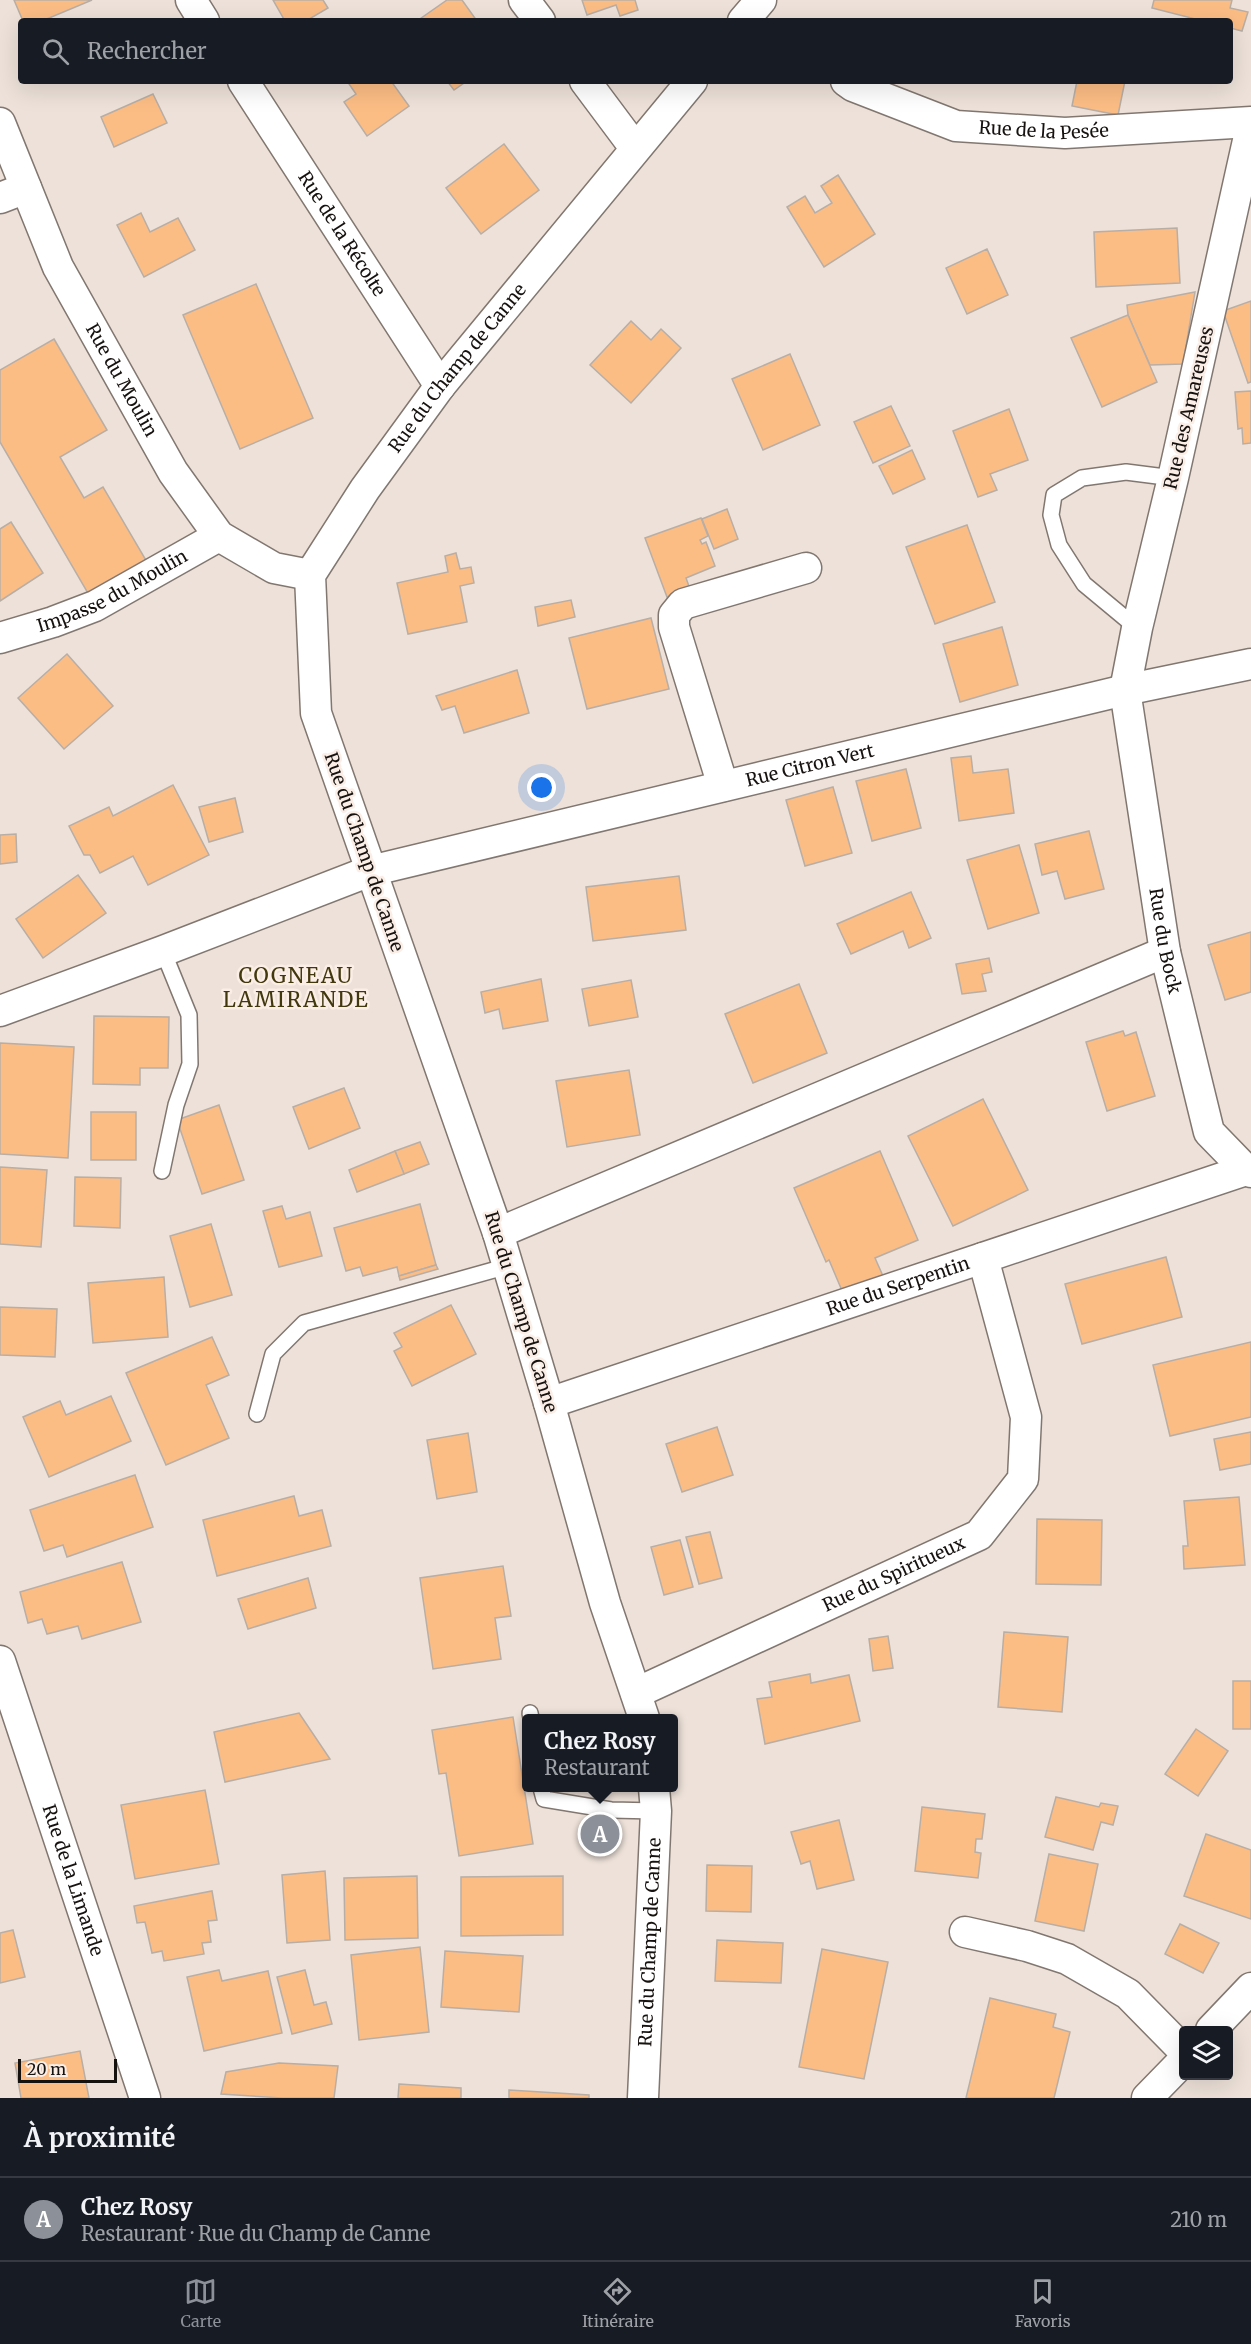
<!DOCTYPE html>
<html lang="fr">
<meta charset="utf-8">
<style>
:root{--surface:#171b24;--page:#242831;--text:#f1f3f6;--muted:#9ea1a6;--line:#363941;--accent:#8c9099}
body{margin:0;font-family:Merriweather,serif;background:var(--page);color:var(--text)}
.controls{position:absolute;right:18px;bottom:18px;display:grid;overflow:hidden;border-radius:6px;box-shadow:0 6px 24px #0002}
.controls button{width:54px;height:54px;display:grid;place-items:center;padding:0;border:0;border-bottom:2px solid var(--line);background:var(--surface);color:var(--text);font:30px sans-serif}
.scale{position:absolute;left:18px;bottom:15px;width:99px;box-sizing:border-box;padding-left:6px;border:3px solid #16120f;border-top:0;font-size:16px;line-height:21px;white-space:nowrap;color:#16120f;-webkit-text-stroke:4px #fbeee7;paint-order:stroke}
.you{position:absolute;left:542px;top:788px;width:21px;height:21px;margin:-15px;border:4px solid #fff;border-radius:50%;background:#1a73e8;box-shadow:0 0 0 9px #1a73e833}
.badge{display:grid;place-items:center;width:39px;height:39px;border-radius:50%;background:var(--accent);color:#fff;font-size:20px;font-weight:700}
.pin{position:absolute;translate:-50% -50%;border:3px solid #fff;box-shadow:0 2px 6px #0006}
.popup{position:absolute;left:522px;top:1714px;width:156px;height:78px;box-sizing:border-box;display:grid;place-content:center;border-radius:6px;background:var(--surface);filter:drop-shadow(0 2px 4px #0005);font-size:20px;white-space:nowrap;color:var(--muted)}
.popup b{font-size:22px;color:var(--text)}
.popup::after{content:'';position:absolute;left:50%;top:100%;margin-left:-12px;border:12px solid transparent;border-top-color:var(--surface)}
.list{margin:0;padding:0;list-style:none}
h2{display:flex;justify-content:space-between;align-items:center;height:78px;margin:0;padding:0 24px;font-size:26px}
h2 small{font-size:20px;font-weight:400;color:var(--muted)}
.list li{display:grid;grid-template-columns:39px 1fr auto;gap:18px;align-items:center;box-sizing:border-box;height:84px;padding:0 24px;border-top:2px solid var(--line)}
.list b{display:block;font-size:22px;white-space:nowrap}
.list p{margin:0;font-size:20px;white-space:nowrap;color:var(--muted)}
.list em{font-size:20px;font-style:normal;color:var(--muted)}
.icon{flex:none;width:33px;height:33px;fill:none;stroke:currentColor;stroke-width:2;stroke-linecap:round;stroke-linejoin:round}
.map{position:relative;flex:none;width:1251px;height:2098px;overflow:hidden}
.search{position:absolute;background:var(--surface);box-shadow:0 6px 24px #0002;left:18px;right:18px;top:18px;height:66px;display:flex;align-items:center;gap:15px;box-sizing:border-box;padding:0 21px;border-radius:6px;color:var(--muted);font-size:22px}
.sheet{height:162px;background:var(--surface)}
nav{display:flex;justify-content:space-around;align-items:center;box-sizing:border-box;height:84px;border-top:2px solid var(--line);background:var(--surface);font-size:16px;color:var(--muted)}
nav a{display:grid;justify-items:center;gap:3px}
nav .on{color:var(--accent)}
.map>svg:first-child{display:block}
.building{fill:#fcbd85;stroke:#b8aea6;stroke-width:1.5}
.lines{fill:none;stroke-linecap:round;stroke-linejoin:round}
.service-casing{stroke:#827770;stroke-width:18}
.minor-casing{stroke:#827770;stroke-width:33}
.service{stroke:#fff;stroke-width:15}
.minor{stroke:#fff;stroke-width:30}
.labels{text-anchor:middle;stroke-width:5;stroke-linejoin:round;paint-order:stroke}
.street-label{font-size:18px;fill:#16120f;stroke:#fbeee7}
.quarter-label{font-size:21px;letter-spacing:1.5px;fill:#42380e;stroke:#fbeee7}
</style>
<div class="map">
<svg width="1251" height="2098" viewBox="0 0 1251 2098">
<rect width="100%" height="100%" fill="#ede1d9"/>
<g class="building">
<path d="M14 0H92L42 21H23Z"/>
<path d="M273 0H323L328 8 306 21H285Z"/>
<path d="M447 0H462L477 21H417Z"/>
<path d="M582 0H635L638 10 620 16 616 5 587 15Z"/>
<path d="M1154 0H1232L1230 8 1248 12 1242 31 1230 28V21H1203L1152 8Z"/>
<path d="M347 81H391L409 106 367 136 344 102 356 94Z"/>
<path d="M447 81H467L454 90Z"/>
<path d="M1077 81H1125L1118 115 1072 106Z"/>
<path d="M153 94 167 123 114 147 101 117Z"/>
<path d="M504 144 539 190 481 234 446 188Z"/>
<path d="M838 175 875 234 824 267 787 207 805 196 815 213 832 203 821 186Z"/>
<path d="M141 213 150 232 178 218 195 250 144 277 117 225Z"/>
<path d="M1177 228 1180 283 1096 287 1094 232Z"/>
<path d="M987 249 1008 295 967 314 946 268Z"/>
<path d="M256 284 313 418 240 449 183 315Z"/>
<path d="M1195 292 1183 364 1150 365 1128 315 1127 305Z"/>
<path d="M1251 301V382L1248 383 1223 311Z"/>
<path d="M1128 315 1157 382 1102 407 1071 338Z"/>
<path d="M631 321 651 340 661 329 681 348 631 403 590 365Z"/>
<path d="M54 339 107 430 60 457 84 498 103 487 147 562 89 595 0 442V370Z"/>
<path d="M790 354 820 425 763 450 732 379Z"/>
<path d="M1251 391V443L1243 444 1242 428 1238 429 1235 392Z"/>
<path d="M891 406 910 446 873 463 854 422Z"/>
<path d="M1009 409 1028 460 990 474 997 490 978 497 953 431Z"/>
<path d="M912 450 925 479 893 494 879 466Z"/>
<path d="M727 509 738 539 714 549 702 519Z"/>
<path d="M701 518 708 536 700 540 702 544 706 542 715 566 686 578 690 589 667 597 645 538Z"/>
<path d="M11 522 43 573 0 601V529Z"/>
<path d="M967 525 995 602 935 624 906 547Z"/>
<path d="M456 553 460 569 471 567 474 583 460 586 467 622 408 634 397 583 448 572 445 556Z"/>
<path d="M571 600 575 617 538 626 535 607Z"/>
<path d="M651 618 669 689 587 709 569 638Z"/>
<path d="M1002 627 1018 685 960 702 943 644Z"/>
<path d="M67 654 113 706 64 749 18 698Z"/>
<path d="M517 670 529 713 464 733 455 706 442 710 436 696Z"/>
<path d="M971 756 973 773 1008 769 1014 813 959 821 951 758Z"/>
<path d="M906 769 921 828 872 841 856 781Z"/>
<path d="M173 785 209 855 148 885 133 856 100 873 90 855H84L69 826 109 807 113 816Z"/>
<path d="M833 787 852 853 805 866 786 800Z"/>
<path d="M235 798 243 832 209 842 199 807Z"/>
<path d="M1089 831 1104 889 1065 899 1057 871 1042 875 1035 844Z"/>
<path d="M16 834 17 862 0 864V835Z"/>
<path d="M1019 845 1039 913 988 929 967 860Z"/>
<path d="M78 875 106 913 43 958 16 919Z"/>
<path d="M679 876 686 930 593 941 586 887Z"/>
<path d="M911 892 931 938 909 948 903 931 851 954 837 924Z"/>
<path d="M1251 932V992L1225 1000 1208 945Z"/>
<path d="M989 958 992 972 982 974 986 991 962 994 956 964Z"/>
<path d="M541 979 548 1021 503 1029 499 1009 485 1013 481 992Z"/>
<path d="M631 980 638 1017 589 1026 582 989Z"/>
<path d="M799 984 827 1053 753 1083 725 1014Z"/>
<path d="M94 1016 169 1017 168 1068H140V1085L93 1084Z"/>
<path d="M1123 1031 1125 1036 1136 1032 1155 1096 1107 1111 1086 1042Z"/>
<path d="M0 1043 74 1047 68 1158 0 1154Z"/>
<path d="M629 1070 640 1135 567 1147 556 1081Z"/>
<path d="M344 1088 360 1128 309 1149 293 1107Z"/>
<path d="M983 1099 1028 1190 953 1226 908 1136Z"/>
<path d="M219 1105 244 1180 202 1194 177 1120Z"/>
<rect x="91" y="1112" width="45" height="48"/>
<path d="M420 1142 429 1164 404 1174 395 1151Z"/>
<path d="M395 1151 404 1174 357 1192 349 1170Z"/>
<path d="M880 1151 918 1240 875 1258 883 1276 843 1293 829 1260 826 1262 794 1188Z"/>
<path d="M0 1167 47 1170 41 1247 0 1244Z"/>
<path d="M75 1177 121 1178 120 1228 74 1226Z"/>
<path d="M420 1204 436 1265 399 1276 397 1267 363 1276 360 1267 346 1271 334 1228Z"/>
<path d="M282 1206 286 1219 310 1212 322 1256 279 1267 263 1211Z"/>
<path d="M211 1224 232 1295 190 1307 170 1236Z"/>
<path d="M1166 1257 1182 1317 1082 1344 1065 1284Z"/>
<path d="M436 1265 438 1269 400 1280 399 1276Z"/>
<path d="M164 1277 168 1337 93 1343 88 1283Z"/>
<path d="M451 1305 476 1354 412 1386 394 1351 402 1347 394 1333Z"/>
<path d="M0 1307 57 1309 55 1357 0 1355Z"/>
<path d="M212 1337 229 1375 206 1385 229 1438 166 1465 126 1373Z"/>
<path d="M1251 1342V1417L1170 1436 1153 1365Z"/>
<path d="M111 1396 131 1441 49 1477 23 1417 60 1401 66 1415Z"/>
<path d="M717 1427 733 1475 682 1492 666 1444Z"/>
<path d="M1251 1432V1464L1220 1470 1214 1439Z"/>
<path d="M468 1433 477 1492 437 1499 427 1440Z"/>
<path d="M135 1475 153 1527 67 1557 63 1545 44 1551 30 1510Z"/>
<path d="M294 1496 299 1516 322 1510 331 1546 217 1576 203 1520Z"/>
<path d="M1239 1497 1245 1565 1184 1569 1183 1546H1188L1184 1501Z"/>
<path d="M1037 1519 1102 1520 1101 1585 1036 1584Z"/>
<path d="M710 1532 722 1578 699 1584 686 1537Z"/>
<path d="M680 1540 693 1587 664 1595 651 1547Z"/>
<path d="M122 1562 141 1622 82 1639 78 1626 47 1634 42 1619 28 1623 20 1592Z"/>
<path d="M503 1566 511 1616 495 1618 501 1659 433 1669 420 1578Z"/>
<path d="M308 1578 316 1608 248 1629 238 1599Z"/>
<path d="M1004 1632 1068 1637 1062 1712 998 1707Z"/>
<path d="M888 1636 893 1668 873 1671 869 1639Z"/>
<path d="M810 1674 811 1683 849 1675 860 1721 765 1744 757 1699 772 1697 769 1682Z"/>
<rect x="1233" y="1681" width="18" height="48"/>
<path d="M299 1713 330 1759 225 1782 214 1732Z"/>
<path d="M513 1717 533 1844 459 1856 446 1773 439 1774 432 1730Z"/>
<path d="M1196 1729 1228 1751 1198 1796 1165 1774Z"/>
<path d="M205 1790 219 1864 135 1879 121 1805Z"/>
<path d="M1056 1797 1099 1807 1101 1803 1118 1806 1113 1825 1101 1822 1093 1850 1045 1837Z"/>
<path d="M922 1807 985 1814 982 1839H976L975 1852 981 1853 978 1878 915 1871Z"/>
<path d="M839 1820 854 1880 817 1889 810 1861 801 1864 791 1832Z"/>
<path d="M1206 1834 1251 1850V1919L1184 1896Z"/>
<path d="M1049 1854 1098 1864 1084 1931 1035 1921Z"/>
<path d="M707 1865 752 1866 751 1912 706 1911Z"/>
<path d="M325 1871 330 1940 287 1943 282 1875Z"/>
<path d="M417 1876 418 1938 345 1940 344 1878Z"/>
<path d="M563 1876V1935L461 1936V1877Z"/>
<path d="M212 1891 217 1920 208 1921 211 1942 202 1943 204 1954 164 1961 162 1951 152 1953 145 1922 137 1923 134 1906Z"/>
<path d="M1180 1924 1219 1943 1203 1973 1165 1954Z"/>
<path d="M13 1930 25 1977 0 1983V1933Z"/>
<path d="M717 1940 783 1943 781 1983 715 1981Z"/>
<path d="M420 1947 429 2032 359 2040 351 1955Z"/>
<path d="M822 1949 888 1962 864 2079 799 2067Z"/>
<path d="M445 1951 523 1956 519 2012 441 2007Z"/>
<path d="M219 1970 222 1981 268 1971 282 2033 204 2051 187 1977Z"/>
<path d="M305 1970 314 2005 326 2002 332 2024 292 2034 277 1977Z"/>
<path d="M990 1998 1056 2014 1053 2027 1070 2032 1054 2098H966Z"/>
<path d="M80 2051 89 2098H21L15 2063Z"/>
<path d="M279 2063 338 2066 334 2098H282L221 2094 226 2072Z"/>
<path d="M399 2084 461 2088V2098H398Z"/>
<path d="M509 2090 589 2095V2098H509Z"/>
</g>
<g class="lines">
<g class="service-casing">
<g id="service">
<path d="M1137 628 1084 584 1059 545 1051 515 1054 495 1082 478 1126 472 1173 478"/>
<path d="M162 1171 176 1105 190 1064 189 1015 163 951"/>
<path d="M257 1414 273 1354 304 1323 508 1266"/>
<path d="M530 1713 531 1718"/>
<path d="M541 1788 544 1799 611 1810 656 1811"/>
</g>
</g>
<g class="minor-casing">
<g id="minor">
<path d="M191 0 204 21"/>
<path d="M524 0 540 21"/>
<path d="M743 21 761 0"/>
<path id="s1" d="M243 81 440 386"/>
<path d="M585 81 635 148"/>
<path id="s2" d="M846 81 853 86 956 126 1065 133 1251 122"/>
<path id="s3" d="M0 123 58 267 173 472 219 536 274 568 310 575"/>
<path id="s4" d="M1251 127 1173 478 1137 628 1125 690 1165 952 1209 1132 1246 1170 1251 1172"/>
<path d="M0 198 26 188"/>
<path id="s5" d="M0 638 53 622 95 606 219 536"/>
<path d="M723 786 674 627V615L683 604 806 568"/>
<path id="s6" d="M0 1011 163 951 370 871 1125 690 1251 664"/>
<path d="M498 1233 1165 952"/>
<path id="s7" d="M549 1403 1246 1170"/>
<path id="s8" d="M0 1661 145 2098"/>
<path id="s9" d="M636 1693 979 1535 1023 1479 1026 1417 983 1258"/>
<path id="s10" d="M644 1718 605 1603 549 1403 498 1233 316 713 310 575 365 489 440 386 692 81"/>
<path d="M965 1932 1027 1946 1067 1959 1128 1994 1184 2051"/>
<path d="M1211 2030 1251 1988"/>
<path id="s11" d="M643 2098 656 1811 654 1788"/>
<path d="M1147 2098 1184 2060"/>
</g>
</g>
<use href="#service" class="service"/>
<use href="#minor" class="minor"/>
</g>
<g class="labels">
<g class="street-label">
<text dy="6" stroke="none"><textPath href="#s2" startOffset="207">Rue de la Pesée</textPath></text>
<text dy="6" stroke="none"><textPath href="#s1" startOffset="182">Rue de la Récolte</textPath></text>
<text dy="6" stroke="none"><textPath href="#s10" startOffset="1450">Rue du Champ de Canne</textPath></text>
<text dy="6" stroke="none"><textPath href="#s3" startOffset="285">Rue du Moulin</textPath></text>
<text transform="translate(1189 408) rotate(-77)" y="6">Rue des Amareuses</text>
<text dy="6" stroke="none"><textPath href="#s5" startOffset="122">Impasse du Moulin</textPath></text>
<text dy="6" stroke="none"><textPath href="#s6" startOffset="848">Rue Citron Vert</textPath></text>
<text transform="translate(364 852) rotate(71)" y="6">Rue du Champ de Canne</text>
<text dy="6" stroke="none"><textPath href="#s4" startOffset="831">Rue du Bock</textPath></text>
<text dy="6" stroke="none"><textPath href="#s7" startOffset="368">Rue du Serpentin</textPath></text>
<text transform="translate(521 1312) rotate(73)" y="6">Rue du Champ de Canne</text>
<text dy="6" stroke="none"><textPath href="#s9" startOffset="284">Rue du Spiritueux</textPath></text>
<text dy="6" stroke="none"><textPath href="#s8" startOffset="231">Rue de la Limande</textPath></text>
<text dy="6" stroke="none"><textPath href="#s11" startOffset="156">Rue du Champ de Canne</textPath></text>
</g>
<g class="quarter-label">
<text x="296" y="983">COGNEAU<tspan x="296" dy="24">LAMIRANDE</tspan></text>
</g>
</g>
</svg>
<div class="controls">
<button><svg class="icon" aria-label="layers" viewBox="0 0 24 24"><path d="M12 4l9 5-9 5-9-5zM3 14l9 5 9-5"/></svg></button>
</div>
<div class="scale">20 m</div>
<div class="you"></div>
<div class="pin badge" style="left:600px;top:1834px">A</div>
<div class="popup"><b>Chez Rosy</b>Restaurant</div>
<div class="search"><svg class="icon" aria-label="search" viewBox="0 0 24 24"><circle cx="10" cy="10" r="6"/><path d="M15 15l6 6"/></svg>Rechercher</div>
</div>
<section class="sheet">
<h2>À proximité<small></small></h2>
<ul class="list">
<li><span class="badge">A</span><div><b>Chez Rosy</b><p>Restaurant · Rue du Champ de Canne</p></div><em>210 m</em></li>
</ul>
</section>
<nav>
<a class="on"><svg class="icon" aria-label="map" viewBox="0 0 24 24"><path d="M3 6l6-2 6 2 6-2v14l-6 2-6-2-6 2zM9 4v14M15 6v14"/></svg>Carte</a>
<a><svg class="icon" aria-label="directions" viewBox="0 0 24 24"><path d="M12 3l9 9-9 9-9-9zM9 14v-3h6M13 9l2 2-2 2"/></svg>Itinéraire</a>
<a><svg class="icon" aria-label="saved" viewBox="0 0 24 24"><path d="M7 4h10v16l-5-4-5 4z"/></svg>Favoris</a>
</nav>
